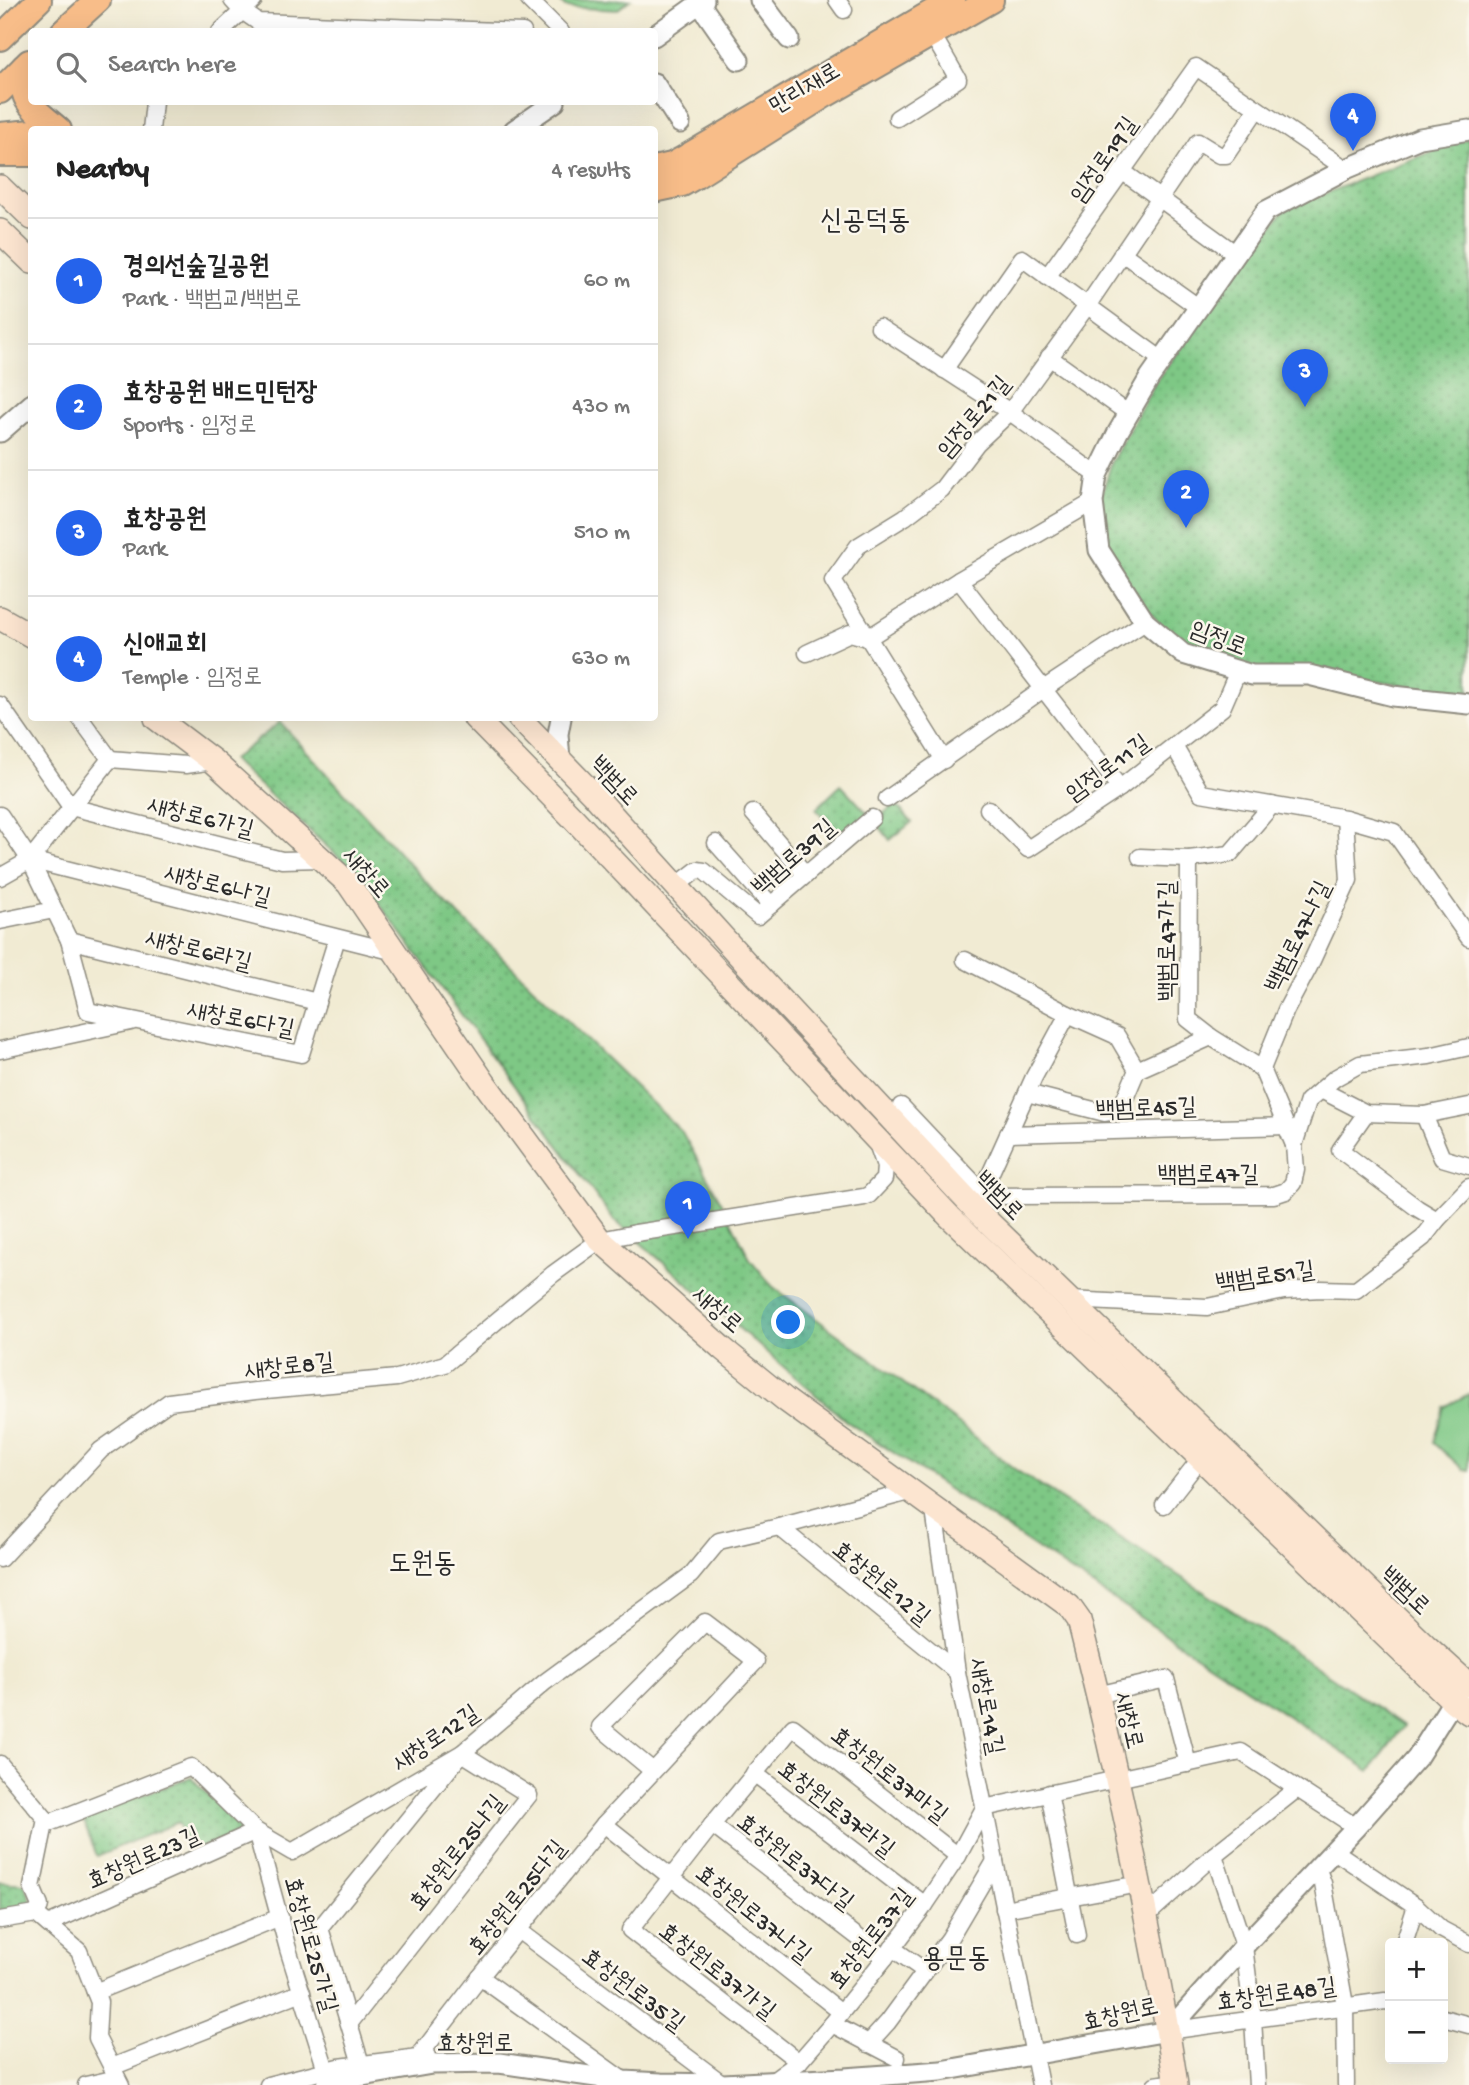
<!DOCTYPE html>
<meta charset="utf-8">
<style>
:root{--surface:#fff;--page:#f2f2f2;--text:#222;--muted:#767676;--line:#e0e0e0;--accent:#2563eb}
body{margin:0;font-family:"Gochi Hand","Poor Story",sans-serif;background:var(--page);color:var(--text)}
.controls{position:absolute;right:21px;bottom:21px;display:grid;overflow:hidden;border-radius:7px;box-shadow:0 7px 28px #0002}
.controls button{width:63px;height:63px;display:grid;place-items:center;padding:0;border:0;border-bottom:2px solid var(--line);background:var(--surface);color:var(--text);font:35px sans-serif}
.you{position:absolute;left:789px;top:1323px;width:24px;height:24px;margin:-18px;border:5px solid #fff;border-radius:50%;background:#1a73e8;box-shadow:0 0 0 10px #1a73e833}
.badge{display:grid;place-items:center;width:46px;height:46px;border-radius:50%;background:var(--accent);color:#fff;font-size:23px;font-weight:700}
.pin{position:absolute;translate:-50% -58px;filter:drop-shadow(0 2px 4px #0008)}
.pin::after{content:'';position:absolute;top:37px;width:24px;height:21px;background:inherit;clip-path:polygon(0 0,100% 0,50% 100%)}
.list{margin:0;padding:0;list-style:none}
h2{display:flex;justify-content:space-between;align-items:center;height:91px;margin:0;padding:0 28px;font-size:30px}
h2 small{font-size:23px;font-weight:400;color:var(--muted)}
.list li{display:grid;grid-template-columns:46px 1fr auto;gap:21px;align-items:center;box-sizing:border-box;height:126px;padding:0 28px;border-top:2px solid var(--line)}
.list b{display:block;font-size:26px;white-space:nowrap}
.list p{margin:0;font-size:23px;white-space:nowrap;color:var(--muted)}
.list em{font-size:23px;font-style:normal;color:var(--muted)}
.icon{flex:none;width:38px;height:38px;fill:none;stroke:currentColor;stroke-width:2;stroke-linecap:round;stroke-linejoin:round}
.map{position:relative;flex:none;width:1469px;height:2085px;overflow:hidden}
.search{position:absolute;background:var(--surface);box-shadow:0 7px 28px #0002;left:28px;top:28px;width:630px;height:77px;display:flex;align-items:center;gap:18px;box-sizing:border-box;padding:0 24px;border-radius:7px;color:var(--muted);font-size:26px}
.panel{position:absolute;background:var(--surface);box-shadow:0 7px 28px #0002;left:28px;top:126px;width:630px;height:595px;border-radius:7px}
.map>svg:first-child{display:block}
.grass{fill:#7ec885;stroke:#547a58;stroke-width:2}
.park{fill:url(#park-dots);stroke:#547a58;stroke-width:2}
.lines{fill:none;stroke-linecap:round;stroke-linejoin:round}
.minor-casing{stroke:#8e8b7f;stroke-width:19}
.tertiary-casing{stroke:#8e8b7f;stroke-width:23}
.secondary-casing{stroke:#8e8b7f;stroke-width:26}
.primary-casing{stroke:#8e8b7f;stroke-width:28}
.minor{stroke:#fff;stroke-width:16}
.tertiary{stroke:#fff;stroke-width:19}
.secondary{stroke:#fce5d0;stroke-width:23}
.primary{stroke:#f8bd89;stroke-width:24}
.minor-bridge-casing{stroke:#8e8b7f;stroke-width:19;stroke-linecap:butt}
.minor-bridge{stroke:#fff;stroke-width:16}
.labels{text-anchor:middle;stroke-width:5;stroke-linejoin:round;paint-order:stroke}
.street-label{font-size:24px;fill:#2b2b2b;stroke:#fbf7ec}
.quarter-label{font-size:28px;fill:#2b2b2b;stroke:#fbf7ec}
</style>
<div class="map">
<svg width="1469" height="2085" viewBox="0 0 1469 2085">
<defs>
<pattern id="park-dots" width="8" height="8" patternUnits="userSpaceOnUse" patternTransform="scale(1.75)"><rect width="8" height="8" fill="#7ec885"/><path d="M2 2h.1M6 6h.1" fill="none" stroke="#67a36d" stroke-width="1.8" stroke-linecap="round"/></pattern>
</defs>
<rect width="100%" height="100%" fill="#fbf7ec"/>
<filter id="ink" filterUnits="userSpaceOnUse"><feTurbulence type="fractalNoise" baseFrequency=".0143" numOctaves="2"/><feDisplacementMap in="SourceGraphic" scale="14" xChannelSelector="R" yChannelSelector="G"/><feConvolveMatrix kernelMatrix="1 2 1 2 8 2 1 2 1" color-interpolation-filters="sRGB"/></filter>
<filter id="wash" filterUnits="userSpaceOnUse"><feTurbulence type="fractalNoise" baseFrequency=".00686" numOctaves="4" result="noise"/><feDisplacementMap in="SourceGraphic" scale="28" xChannelSelector="R" yChannelSelector="G"/><feGaussianBlur stdDeviation="1.57" result="paint"/><feColorMatrix in="noise" values="0 0 0 0 0 0 0 0 0 0 0 0 0 0 0 0 0 1.4 0 .05"/><feComposite in="paint" operator="in"/></filter>
<g filter="url(#wash)">
<rect width="100%" height="100%" fill="#f1ebd3"/>
<g class="grass">
<path d="M559 0H630L617 10 565 7Z"/>
<path d="M1469 1394V1470L1463 1469 1434 1443 1444 1407Z"/>
</g>
<g class="park">
<path d="M1469 138V696L1311 671 1254 670 1214 660 1172 639 1131 588 1105 549 1099 504 1112 461 1156 381 1284 210 1399 164Z"/>
<path d="M280 722 435 892 682 1132 724 1207 750 1259 772 1286 960 1425 1013 1468 1256 1626 1404 1726 1370 1771 846 1421 613 1219 358 875 232 760Z"/>
<path d="M841 785 870 816 844 838 816 809Z"/>
<path d="M895 804 912 822 890 840 875 821Z"/>
<path d="M191 1777 242 1832 190 1852 178 1822 97 1856 82 1817Z"/>
<path d="M0 1882 25 1884 33 1906 32 1912 0 1917Z"/>
</g>
</g>
<g filter="url(#ink)">
<g class="lines">
<g class="minor-casing">
<g id="minor">
<path d="M232 0 242 11 258 22 523 32"/>
<path d="M529 0 561 32"/>
<path d="M837 0 844 10"/>
<path d="M220 32 254 0"/>
<path d="M897 118 958 79 932 34"/>
<path d="M151 130 154 102"/>
<path d="M1122 171 1236 254"/>
<path d="M1122 253 1198 307"/>
<path d="M1047 277 1196 67 1346 169"/>
<path d="M879 327 1010 412 1097 475"/>
<path d="M1049 357 1129 414"/>
<path d="M944 370 1022 258 1162 360"/>
<path d="M959 580 1120 788"/>
<path d="M807 653 850 633 868 638 959 580 1093 502"/>
<path d="M0 705 71 807 282 860 322 859"/>
<path d="M1174 746 1201 793 1345 818 1394 832 1469 938"/>
<path d="M110 759 186 765 213 761"/>
<path d="M944 760 833 581 858 546 905 517 942 489 977 443 1010 412 1087 306 1198 142 1219 155H1226L1257 109"/>
<path d="M887 799 1042 690 1145 622"/>
<path d="M988 809 1028 849 1120 788 1222 708 1238 671"/>
<path d="M753 813 806 875"/>
<path d="M0 815 30 860 69 940 88 1011 301 1054 337 938"/>
<path d="M716 843 771 905"/>
<path d="M1140 857 1189 859 1230 854 1272 805"/>
<path d="M1189 859 1188 1019 1211 1037 1262 1069 1294 1145"/>
<path d="M30 860 395 952"/>
<path d="M0 877 30 860 110 759 80 718"/>
<path d="M676 886 697 870 704 871 758 916 872 818"/>
<path d="M0 921 54 910"/>
<path d="M69 940 317 1002"/>
<path d="M965 960 1068 1014 1117 1036 1137 1070 1120 1110 1105 1113 1027 1093"/>
<path d="M0 1050 131 1022"/>
<path d="M1262 1069 1286 1010 1309 967 1349 880 1345 818"/>
<path d="M1137 1070 1211 1037"/>
<path d="M1321 1090 1366 1113 1424 1115 1469 1106"/>
<path d="M901 1106 986 1196"/>
<path d="M1366 1113 1340 1150 1417 1208 1437 1220"/>
<path d="M1424 1115 1442 1158 1469 1166"/>
<path d="M1008 1134 1286 1126"/>
<path d="M986 1196 1274 1195 1286 1191 1293 1183 1296 1170 1294 1145 1308 1101 1335 1078 1360 1064 1429 1056 1469 1047"/>
<path d="M979 1204 986 1196 988 1179 1034 1077 1068 1014"/>
<path d="M727 1219 864 1197 869 1195 884 1179 885 1166 878 1146"/>
<path d="M1069 1300 1207 1307 1284 1291 1321 1289 1356 1290 1423 1238 1437 1220 1469 1187"/>
<path d="M1164 1505 1200 1459"/>
<path d="M934 1510 957 1672 1040 2085"/>
<path d="M779 1527 957 1672"/>
<path d="M0 1559 101 1450 169 1402 255 1391 397 1378 445 1364 553 1274 600 1240 636 1233"/>
<path d="M1097 1695 1166 1679 1188 1764"/>
<path d="M0 1764 49 1823 191 1767 256 1831 292 1852 462 1753 545 1682 691 1575 719 1541 779 1527 909 1492"/>
<path d="M754 1773 925 1905"/>
<path d="M1049 1793 1077 1935"/>
<path d="M604 1824 841 2012"/>
<path d="M712 1825 885 1958"/>
<path d="M1333 1850 1416 1906 1441 1929 1469 1944"/>
<path d="M1214 1855 1297 1789"/>
<path d="M1317 1867 1323 1883 1345 2005 1346 2085"/>
<path d="M1004 1909 1139 1884"/>
<path d="M36 1914 40 1906 32 1887 46 1819"/>
<path d="M1146 1916 1214 1855 1244 1946 1253 2019 1257 2085"/>
<path d="M0 1920 36 1914 79 1951 99 2002 97 2038 121 2085"/>
<path d="M48 1924 256 1831 288 1949 326 2070"/>
<path d="M518 1930 723 2084"/>
<path d="M1404 1943 1416 1906"/>
<path d="M892 1948 925 1971"/>
<path d="M480 1977 624 2081"/>
<path d="M95 1992 280 1917"/>
<path d="M1443 2018 1469 2025"/>
<path d="M349 2024 529 1795 462 1753 320 1928 361 2064"/>
<path d="M832 2024 897 2058"/>
<path d="M1168 2031 1385 2001 1390 2002"/>
<path d="M868 2044 888 2022 949 1939 995 1861"/>
<path d="M419 2056 480 1977 604 1824 756 1661 705 1622 600 1727 653 1771"/>
<path d="M799 2062 630 1930 712 1825 793 1727 958 1856"/>
<path d="M112 2067 302 1992"/>
<path d="M773 2081 799 2062 832 2024 885 1958 925 1905 958 1856 984 1808 1241 1752 1356 1827"/>
<path d="M86 2085 117 2078"/>
<path d="M268 2085 339 2067 427 2056"/>
<path d="M1155 2085 1175 2082"/>
</g>
</g>
<g class="tertiary-casing">
<g id="tertiary">
<path d="M760 0 789 39"/>
<path d="M700 4 739 60"/>
<path d="M654 36 704 0"/>
<path d="M654 83 680 123"/>
<path d="M514 130 555 102"/>
<path d="M1469 130 1420 138 1346 169 1266 211 1150 377 1118 432 1097 475 1093 502 1099 550 1145 622 1183 654 1252 675H1309L1393 696 1469 704"/>
<path d="M0 432 32 404"/>
<path d="M560 760 558 734 561 718"/>
<path d="M326 2085 357 2077 432 2064 499 2063 624 2081 661 2083 723 2084 845 2078 941 2071 1168 2031 1244 1946 1356 1827 1417 1758 1453 1701 1462 1690"/>
</g>
</g>
<g class="secondary-casing">
<g id="secondary">
<path d="M0 187 32 218"/>
<path d="M0 231 32 262"/>
<path d="M0 618 32 636"/>
<path d="M156 718 213 761 348 883 485 1084 600 1240 723 1349 787 1401 1069 1606 1079 1620C1104 1718 1126 1817 1146 1917 1157 1973 1168 2028 1176 2085"/>
<path d="M475 718 573 818 950 1217 1453 1701 1469 1713"/>
<path d="M519 718 593 794 746 963 975 1209 1426 1646 1469 1685"/>
</g>
</g>
<g class="primary-casing">
<g id="primary">
<path d="M63 32 98 0"/>
<path d="M0 38 39 0"/>
<path d="M24 67C19 104 33 107 59 130"/>
<path d="M0 91 29 62"/>
<path d="M0 135 32 132"/>
<path d="M0 154H32"/>
<path d="M654 169 672 165 681 160 953 0"/>
<path d="M654 190 682 184 696 176 825 95 991 0"/>
</g>
</g>
<use href="#minor" class="minor"/>
<use href="#tertiary" class="tertiary"/>
<use href="#secondary" class="secondary"/>
<use href="#primary" class="primary"/>
<g class="minor-bridge-casing">
<path id="minor-bridge" d="M636 1233 727 1219"/>
</g>
<use href="#minor-bridge" class="minor-bridge"/>
</g>
</g>
<g class="labels">
<g class="street-label">
<text transform="translate(804 87) rotate(-31)" y="8">만리재로</text>
<text transform="translate(1103 159) rotate(-55)" y="8">임정로19길</text>
<text transform="translate(973 416) rotate(-50)" y="8">임정로21길</text>
<text transform="translate(1219 637) rotate(21)" y="8">임정로</text>
<text transform="translate(1107 767) rotate(-36)" y="8">임정로11길</text>
<text transform="translate(615 780) rotate(47)" y="8">백범로</text>
<text transform="translate(201 816) rotate(14)" y="8">새창로6가길</text>
<text transform="translate(793 856) rotate(-41)" y="8">백범로39길</text>
<text transform="translate(367 872) rotate(49)" y="8">새창로</text>
<text transform="translate(218 884) rotate(14)" y="8">새창로6나길</text>
<text transform="translate(1297 936) rotate(-64)" y="8">백범로47나길</text>
<text transform="translate(1166 941) rotate(-90)" y="8">백범로47가길</text>
<text transform="translate(199 949) rotate(14)" y="8">새창로6라길</text>
<text transform="translate(241 1018) rotate(11)" y="8">새창로6다길</text>
<text transform="translate(1146 1107) rotate(-2)" y="8">백범로45길</text>
<text x="1208" y="1181">백범로47길</text>
<text transform="translate(1000 1195) rotate(46)" y="8">백범로</text>
<text transform="translate(1265 1275) rotate(-8)" y="8">백범로51길</text>
<text transform="translate(718 1309) rotate(41)" y="8">새창로</text>
<text transform="translate(289 1365) rotate(-6)" y="8">새창로8길</text>
<text transform="translate(882 1582) rotate(39)" y="8">효창원로12길</text>
<text transform="translate(1406 1590) rotate(44)" y="8">백범로</text>
<text transform="translate(988 1706) rotate(79)" y="8">새창로14길</text>
<text transform="translate(1130 1720) rotate(77)" y="8">새창로</text>
<text transform="translate(435 1737) rotate(-34)" y="8">새창로12길</text>
<text transform="translate(890 1774) rotate(38)" y="8">효창원로37마길</text>
<text transform="translate(837 1808) rotate(38)" y="8">효창원로37라길</text>
<text transform="translate(456 1852) rotate(-52)" y="8">효창원로25나길</text>
<text transform="translate(143 1857) rotate(-24)" y="8">효창원로23길</text>
<text transform="translate(796 1861) rotate(38)" y="8">효창원로37다길</text>
<text transform="translate(516 1897) rotate(-51)" y="8">효창원로25다길</text>
<text transform="translate(754 1913) rotate(39)" y="8">효창원로37나길</text>
<text transform="translate(870 1938) rotate(-52)" y="8">효창원로37길</text>
<text transform="translate(312 1944) rotate(74)" y="8">효창원로25가길</text>
<text transform="translate(718 1970) rotate(38)" y="8">효창원로37가길</text>
<text transform="translate(634 1989) rotate(37)" y="8">효창원로35길</text>
<text transform="translate(1276 1993) rotate(-8)" y="8">효창원로48길</text>
<text transform="translate(1120 2013) rotate(-13)" y="8">효창원로</text>
<text x="475" y="2050">효창원로</text>
</g>
<g class="quarter-label">
<text x="865" y="228">신공덕동</text>
<text x="422" y="1571">도원동</text>
<text x="956" y="1966">용문동</text>
</g>
</g>
</svg>
<div class="controls">
<button>+</button>
<button>−</button>
</div>
<div class="you"></div>
<div class="pin badge" style="left:688px;top:1239px">1</div>
<div class="pin badge" style="left:1186px;top:528px">2</div>
<div class="pin badge" style="left:1305px;top:407px">3</div>
<div class="pin badge" style="left:1353px;top:151px">4</div>
<div class="search"><svg class="icon" aria-label="search" viewBox="0 0 24 24"><circle cx="10" cy="10" r="6"/><path d="M15 15l6 6"/></svg>Search here</div>
<section class="panel">
<h2>Nearby<small>4 results</small></h2>
<ul class="list">
<li><span class="badge">1</span><div><b>경의선숲길공원</b><p>Park · 백범교/백범로</p></div><em>60 m</em></li>
<li><span class="badge">2</span><div><b>효창공원 배드민턴장</b><p>Sports · 임정로</p></div><em>430 m</em></li>
<li><span class="badge">3</span><div><b>효창공원</b><p>Park</p></div><em>510 m</em></li>
<li><span class="badge">4</span><div><b>신애교회</b><p>Temple · 임정로</p></div><em>630 m</em></li>
</ul>
</section>
</div>
